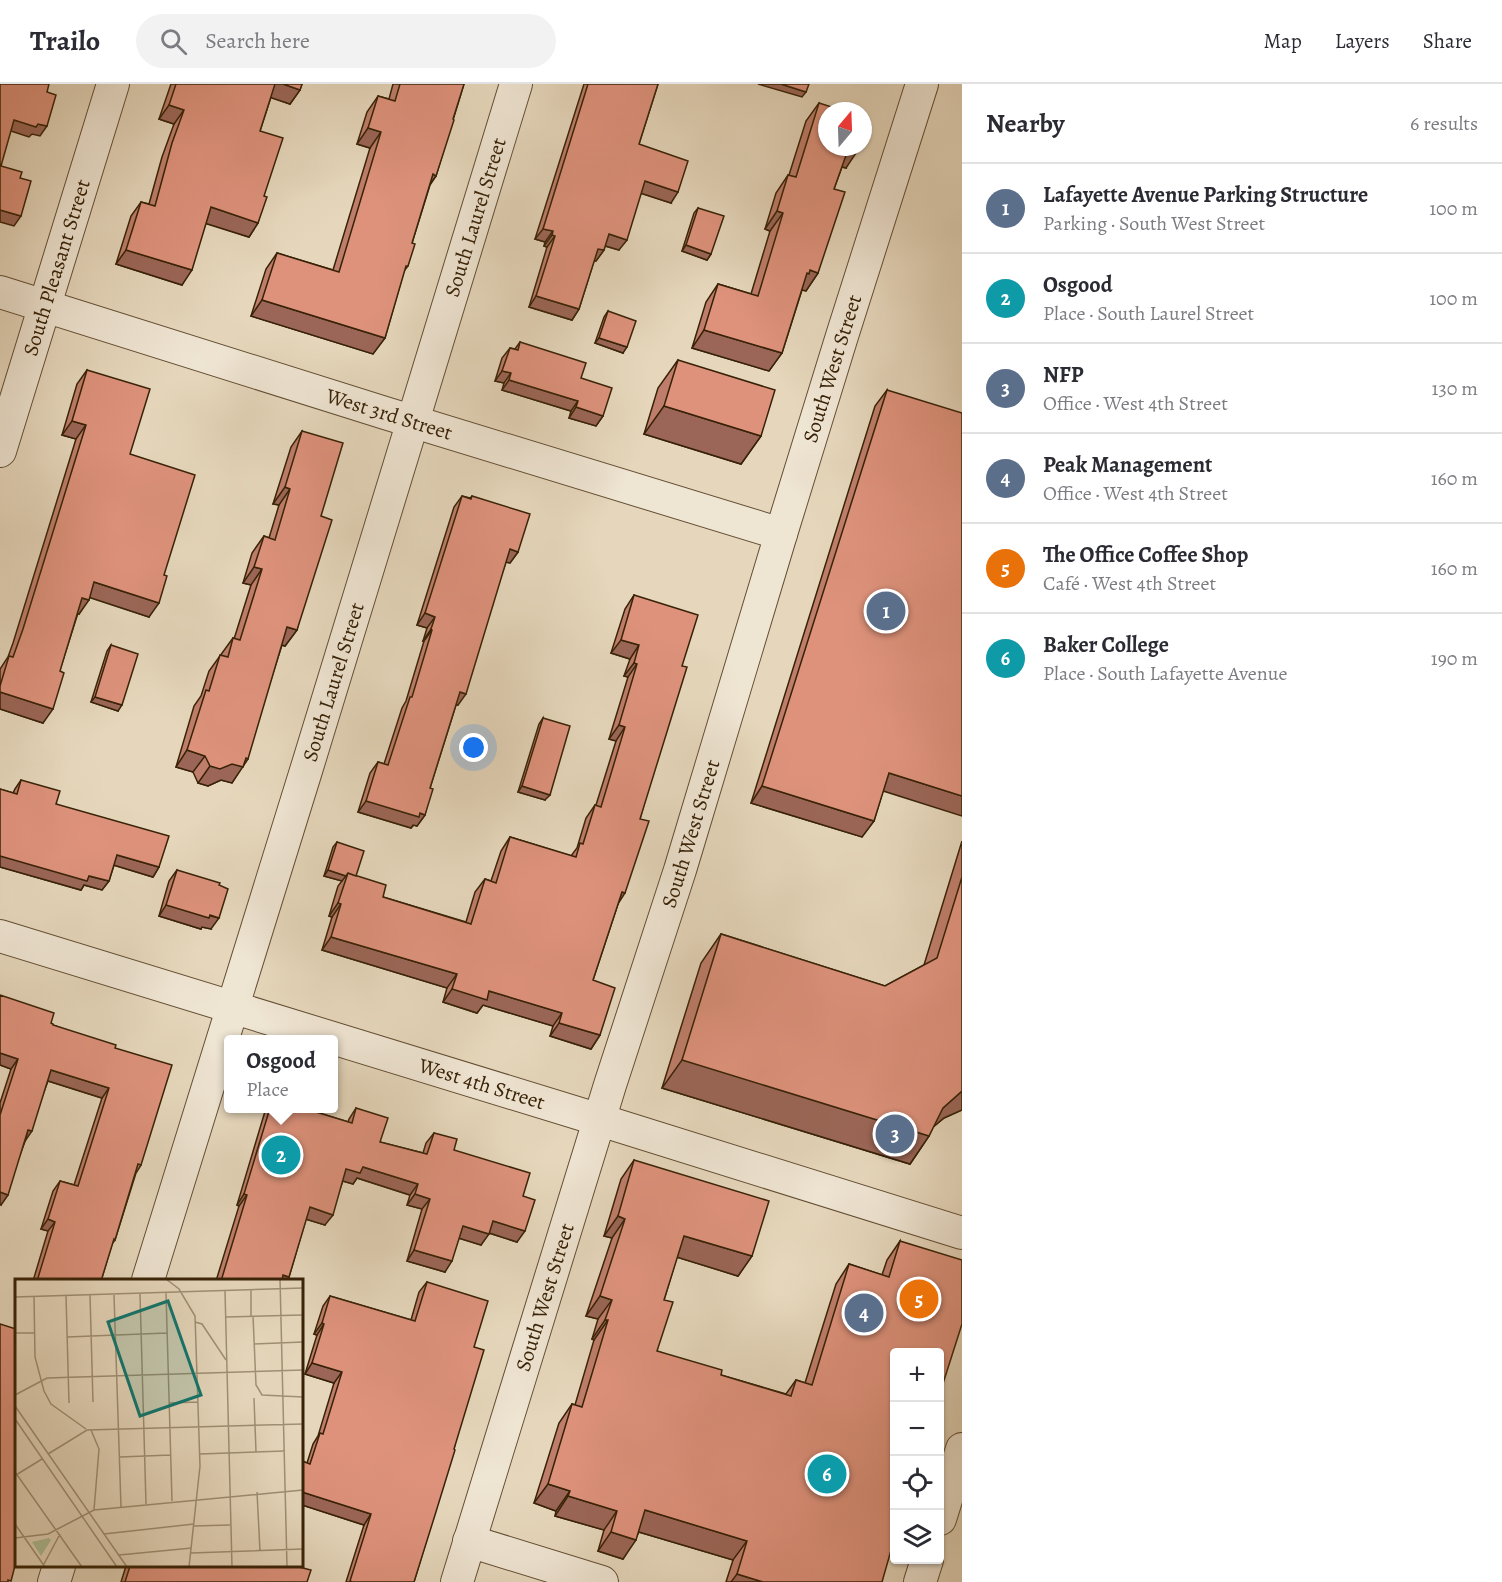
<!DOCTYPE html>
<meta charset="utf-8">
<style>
:root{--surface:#fff;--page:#f2f2f3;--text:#2b2b33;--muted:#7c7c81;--line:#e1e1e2;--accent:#8f2418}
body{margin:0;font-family:Alegreya,serif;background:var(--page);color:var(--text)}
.controls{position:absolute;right:18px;bottom:18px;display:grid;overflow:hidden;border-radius:6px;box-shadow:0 2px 4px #0004}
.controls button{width:54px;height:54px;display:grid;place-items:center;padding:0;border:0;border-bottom:2px solid var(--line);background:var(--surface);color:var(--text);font:30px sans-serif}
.compass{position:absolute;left:818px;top:18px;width:54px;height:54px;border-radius:50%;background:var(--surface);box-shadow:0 2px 4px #0004;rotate:19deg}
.you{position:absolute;left:474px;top:664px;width:21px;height:21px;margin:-15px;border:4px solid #fff;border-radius:50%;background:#1a73e8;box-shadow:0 0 0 9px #1a73e833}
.badge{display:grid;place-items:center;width:39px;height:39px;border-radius:50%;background:var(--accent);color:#fff;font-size:20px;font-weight:700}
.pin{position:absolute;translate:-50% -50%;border:3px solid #fff;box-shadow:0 2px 6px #0006}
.popup{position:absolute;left:224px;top:951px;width:114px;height:78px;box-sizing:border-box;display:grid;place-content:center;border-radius:6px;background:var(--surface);filter:drop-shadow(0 2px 4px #0005);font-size:20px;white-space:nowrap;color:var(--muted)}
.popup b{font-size:22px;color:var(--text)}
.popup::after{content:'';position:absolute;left:50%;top:100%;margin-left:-12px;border:12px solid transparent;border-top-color:var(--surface)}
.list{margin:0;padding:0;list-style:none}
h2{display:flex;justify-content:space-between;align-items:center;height:78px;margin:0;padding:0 24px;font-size:26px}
h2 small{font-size:20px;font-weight:400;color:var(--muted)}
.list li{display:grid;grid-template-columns:39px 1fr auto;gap:18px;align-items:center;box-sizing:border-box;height:90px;padding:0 24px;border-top:2px solid var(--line)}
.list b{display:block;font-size:22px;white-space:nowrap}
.list p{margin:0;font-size:20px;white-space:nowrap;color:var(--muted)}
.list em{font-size:20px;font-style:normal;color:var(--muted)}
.icon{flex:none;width:33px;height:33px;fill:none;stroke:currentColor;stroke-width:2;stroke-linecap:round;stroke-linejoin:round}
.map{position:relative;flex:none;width:962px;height:1498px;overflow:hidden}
header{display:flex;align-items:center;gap:36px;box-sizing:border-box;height:84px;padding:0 30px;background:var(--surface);border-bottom:2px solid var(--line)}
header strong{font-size:28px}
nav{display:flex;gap:33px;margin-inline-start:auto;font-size:21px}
.search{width:420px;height:54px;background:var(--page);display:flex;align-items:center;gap:15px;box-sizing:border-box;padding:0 21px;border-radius:33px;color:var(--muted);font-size:22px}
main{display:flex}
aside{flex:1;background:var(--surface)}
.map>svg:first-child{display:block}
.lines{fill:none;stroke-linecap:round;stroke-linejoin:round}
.street-casing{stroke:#644f34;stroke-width:34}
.street{stroke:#efe5d3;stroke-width:32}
.wall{fill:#bf7e6b;stroke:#382207;stroke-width:1.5}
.shaded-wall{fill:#9b6657;stroke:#382207;stroke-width:1.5}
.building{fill:#de927c;stroke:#382207;stroke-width:1.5}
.labels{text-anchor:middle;stroke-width:6;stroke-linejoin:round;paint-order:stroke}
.street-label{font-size:21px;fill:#382207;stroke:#efe5d3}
.inset-road{fill:none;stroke:#a08f74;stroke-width:1.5}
.view{fill:#0f766e;fill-opacity:0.15;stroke:#0f766e;stroke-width:3}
.inset-edge{fill:none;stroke:#382207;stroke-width:3}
</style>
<header>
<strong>Trailo</strong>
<div class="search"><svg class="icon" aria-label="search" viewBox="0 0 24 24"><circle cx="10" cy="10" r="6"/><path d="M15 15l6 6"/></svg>Search here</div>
<nav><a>Map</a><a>Layers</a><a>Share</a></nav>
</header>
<main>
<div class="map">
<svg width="962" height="1498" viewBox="0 0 962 1498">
<rect width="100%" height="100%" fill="#e6d7bc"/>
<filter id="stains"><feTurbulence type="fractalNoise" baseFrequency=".00333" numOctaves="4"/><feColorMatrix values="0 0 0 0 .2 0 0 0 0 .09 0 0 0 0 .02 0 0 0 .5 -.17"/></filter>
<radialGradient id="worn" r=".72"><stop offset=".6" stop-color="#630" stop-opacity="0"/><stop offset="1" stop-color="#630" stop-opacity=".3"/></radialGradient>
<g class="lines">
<g class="street-casing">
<g id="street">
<path id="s1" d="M0 208 385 329 781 450"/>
<path id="s2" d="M0 367 113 0"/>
<path id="s3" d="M0 852 600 1036 962 1149"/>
<path id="s4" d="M148 1196C273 798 394 399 516 0"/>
<path d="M940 1435 962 1365"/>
<path d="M469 1457 602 1498"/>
<path d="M54 1498 59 1482"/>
<path id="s5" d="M457 1498 610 1001 680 786 781 450 842 252 922 0"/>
<path d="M920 1498 927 1476"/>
</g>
</g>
<use href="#street" class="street"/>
</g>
<g class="wall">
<path d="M171 0H302L300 6 290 20 271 13 260 47 264 112 258 139 249 153 206 139 182 201 116 180 131 132 141 118 149 120 162 73 174 40 159 35Z"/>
<path d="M393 0H464L436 92 430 101 412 159 408 182 404 187 385 254 373 270 251 232 266 185 277 169 333 186 370 64 357 60 367 28 378 12 389 15Z"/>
<path d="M584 0H658L639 60 671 119 641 109 619 166 605 162 604 166 596 177H594L579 225 572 236 529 223 547 163 544 162 545 158 535 155Z"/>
<path d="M819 19 846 84 842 83 834 105 818 189 806 207 802 206 782 269 769 287 692 264 706 218 718 200 751 210 770 147 765 145 776 109 788 91H789L806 37Z"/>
<path d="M698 124 711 170 707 176 682 167 694 129Z"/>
<path d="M608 227 623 269 595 259 604 233Z"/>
<path d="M520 258 581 294 603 332 596 342 569 334 571 327 502 306 504 299 495 297 502 274 510 264 515 265Z"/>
<path d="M678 276 761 352 741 380 644 350 658 304Z"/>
<path d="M87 286 130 370 149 533 90 513 79 530 78 529 43 639 0 625V585L8 573 13 559 76 355 62 351 77 300Z"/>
<path d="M887 306 883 707 874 737 862 753 751 719 875 322Z"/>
<path d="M302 347 321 432 297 546 285 562 282 561 244 680 232 699 221 696 208 702 198 699 193 688 176 683 194 622 201 612 209 587 233 554 234 555 251 501 243 499 252 469 264 452 269 454 279 421 273 420 291 363Z"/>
<path d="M462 412 470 414 472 412 518 468 510 479 506 478 458 621H456L430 704 425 731 417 742 414 741 411 744 358 728 370 689 378 678 384 680 402 624 406 617 424 557H423L427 544 417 541 454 423Z"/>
<path d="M634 511 682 582 640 735 618 820 593 896 600 951 591 965 550 952 553 942 483 921 477 929 443 918 447 904 322 866 332 833 329 832 338 802 342 797 324 792 333 763 337 758 356 792 383 813 466 838 475 808 485 795 491 797 501 767 510 753 571 772 577 764 586 734 595 721H596L616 657 609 655 628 593 624 592 630 575 611 569 625 525Z"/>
<path d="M111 561 118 627 91 618 107 567Z"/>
<path d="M543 634 545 716 518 708 539 640Z"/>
<path d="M21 696 56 720 159 783 153 793 114 781 109 797 102 806 84 801 81 806 0 783V705L13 709 15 705Z"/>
<path d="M962 757V1026L944 1034 933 1043 929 1052 910 1080 662 1004 701 879 721 850 885 902 924 881Z"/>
<path d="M177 786 211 845 202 843 201 845 159 832 169 797Z"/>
<path d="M51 939 53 941 115 964 141 1081 136 1089 115 1156 112 1160 101 1197H33L48 1147 41 1145 53 1107 60 1097 74 1101 102 1014 48 997 1 1121 0 1120V1019L11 985 0 981Z"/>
<path d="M266 1024H303L348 1038 349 1035 356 1024 380 1058 423 1069 426 1059 434 1049 454 1066 523 1112 517 1158 489 1149 481 1161 459 1154 445 1188 407 1177 422 1125 407 1121 410 1111 357 1094 353 1100 343 1097 325 1141 306 1135 289 1193 286 1197H216L239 1122 237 1121Z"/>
<path d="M634 1076 752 1172 738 1192 677 1173 664 1216 657 1267 721 1291 786 1310 796 1296 805 1299 836 1200 849 1180 882 1191 887 1176 900 1157 882 1498H726L733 1476 639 1448 623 1475 598 1467 604 1446 555 1432 556 1427 534 1419 559 1339 572 1320 575 1321 594 1256 592 1255 598 1235 586 1232 612 1154 604 1152 621 1095Z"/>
<path d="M427 1198 474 1263 454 1365 414 1498H346L364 1441 302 1421V1377L307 1379 313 1360 318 1352 334 1299 305 1290 317 1251 314 1250 323 1222 330 1212 411 1236 419 1208Z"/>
<path d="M126 1482H295L307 1498H121Z"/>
</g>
<g class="shaded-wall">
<path d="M274 0H283L300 6 290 20 266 12Z"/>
<path d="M758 0H781L806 8 802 13Z"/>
<path d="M169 21 184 26 174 40 159 35Z"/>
<path d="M14 36 38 40 47 42 40 52 32 50 29 53 8 46Z"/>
<path d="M368 44 381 48 370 64 357 60Z"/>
<path d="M849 63 858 66 846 84 836 81Z"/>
<path d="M433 90 436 92 424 108Z"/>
<path d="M645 97 678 108 671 119 637 108Z"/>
<path d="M211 123 258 139 249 153 201 138Z"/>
<path d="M0 126 21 132 14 142 0 138Z"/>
<path d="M777 127 783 129 770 147 765 145Z"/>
<path d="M543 145 553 147 545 158 535 155Z"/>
<path d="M609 150 627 156 619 166 602 161Z"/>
<path d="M552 151 555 152 547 163 544 162Z"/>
<path d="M686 161 711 170 707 176 682 167Z"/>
<path d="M598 165 604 166 596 177 591 176Z"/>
<path d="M126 166 192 186 182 201 116 180Z"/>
<path d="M810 186 818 189 806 207 799 205 807 189Z"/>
<path d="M536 212 579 225 572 236 529 223Z"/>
<path d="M262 216 385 254 373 270 251 232Z"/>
<path d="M704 246 782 269 769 287 692 264Z"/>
<path d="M599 254 627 263 623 269 595 259Z"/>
<path d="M502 287 511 289 504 299 495 297Z"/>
<path d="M509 296 578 317 571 327 502 306Z"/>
<path d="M664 322 761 352 741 380 644 350Z"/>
<path d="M576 323 603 332 596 342 569 334Z"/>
<path d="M72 337 86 341 76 355 62 351Z"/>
<path d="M285 403 290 405 279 421 273 420Z"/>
<path d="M510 465 518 468 510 479 502 477Z"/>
<path d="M254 483 262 485 251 501 243 499Z"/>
<path d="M94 498 159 519 149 533 85 512Z"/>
<path d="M82 514 89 516 79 530 73 528Z"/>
<path d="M425 529 435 533 427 544 417 541Z"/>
<path d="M287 543 297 546 285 562 276 559Z"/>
<path d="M431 545 432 546 424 557H423Z"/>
<path d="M621 556 639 561 630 575 611 569Z"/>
<path d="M634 579 637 580 628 593 624 592Z"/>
<path d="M0 608 53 625 43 639 0 625Z"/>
<path d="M460 608 466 610 458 621 452 619Z"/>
<path d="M95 613 122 621 118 627 91 618Z"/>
<path d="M619 641 625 643 616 657 609 655Z"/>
<path d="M187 666 205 672 193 688 176 683Z"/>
<path d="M246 674 248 675 232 699 221 696 208 702 198 699 210 682Z"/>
<path d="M889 689 962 712V732L877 705Z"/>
<path d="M522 702 550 711 545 716 518 708Z"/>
<path d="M762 702 874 737 862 753 751 719Z"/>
<path d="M366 717 420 729 425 731 417 742 413 741 411 744 358 728Z"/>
<path d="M117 771 159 783 153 793 110 780Z"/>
<path d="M0 772 89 792 109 797 102 806 84 801 81 806 0 783Z"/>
<path d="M328 786 346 792 342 797 324 792Z"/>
<path d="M622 808 625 809 616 823Z"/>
<path d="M338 819 341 820 332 833 329 832Z"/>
<path d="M166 821 219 834 211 845 202 843 201 845 159 832Z"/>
<path d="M331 853 457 890 447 904 322 866Z"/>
<path d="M452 905 489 907 562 929 553 942 483 921 477 929 443 918Z"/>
<path d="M559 939 600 951 591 965 550 952Z"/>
<path d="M0 969 18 975 11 985 0 981Z"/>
<path d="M682 976 943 1024 962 1007V1026L944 1034 925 1050 929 1052 910 1080 662 1004Z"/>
<path d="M51 986 109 1004 102 1014 45 996Z"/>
<path d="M28 1046 32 1047 25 1057Z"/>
<path d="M363 1083 418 1100 410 1111 357 1094 353 1100 339 1096 346 1085Z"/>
<path d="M0 1108 8 1111 1 1121 0 1120Z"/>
<path d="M244 1110 247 1111 239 1122 237 1121Z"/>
<path d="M415 1110 430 1115 422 1125 407 1121Z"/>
<path d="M310 1123 333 1131 325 1141 302 1134Z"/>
<path d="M618 1132 625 1135 612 1154 604 1152Z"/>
<path d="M48 1135 55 1138 48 1147 41 1145Z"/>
<path d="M493 1137 525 1147 517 1158 486 1148Z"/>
<path d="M463 1142 489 1150 481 1161 455 1153Z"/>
<path d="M684 1152 752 1172 738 1192 670 1171Z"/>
<path d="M414 1166 452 1177 445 1188 407 1177Z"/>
<path d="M283 1191 289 1193 286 1197H280Z"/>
<path d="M600 1212 612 1216 598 1235 586 1232Z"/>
<path d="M605 1236H608L594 1256 592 1255Z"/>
<path d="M322 1239 324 1240 317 1251 314 1250Z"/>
<path d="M312 1279 342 1288 334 1299 305 1290Z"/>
<path d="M548 1400 570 1407 556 1427 534 1419Z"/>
<path d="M302 1408 371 1430 364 1441 302 1421Z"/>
<path d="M568 1412 617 1427 604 1446 555 1432Z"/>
<path d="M645 1426 747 1457 733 1476 632 1446Z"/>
<path d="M611 1448 636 1456 623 1475 598 1467Z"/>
<path d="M737 1490 763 1498H731Z"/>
</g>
<g class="building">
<path d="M0 0H49L47 8 56 11 47 42 38 40 36 43 14 36 1 82 22 88 20 94 31 97 21 132 0 126Z"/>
<path d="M176 0H275L260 47 283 54 264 112 267 113 258 139 211 123 192 186 126 166 141 118 155 122 172 59 184 26 169 21Z"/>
<path d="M283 0H302L300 6Z"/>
<path d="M400 0H464L453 35 454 36 436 92 433 90 412 159 415 160 408 182H406L385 254 262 216 277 169 339 188 381 48 368 44 378 12 395 17Z"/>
<path d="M588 0H658L639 60 688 77 678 108 645 97 627 156 609 150 604 166 598 165 579 225 536 212 555 152 552 151 553 147 543 145Z"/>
<path d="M781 0H809L806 8Z"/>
<path d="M819 19 844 27H827V63H859L858 66 849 63 834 105 845 108 818 189 810 186 809 190 807 189 782 269 704 246 718 200 758 212 783 129 777 127 788 91 796 93Z"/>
<path d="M863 36 867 37 863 50Z"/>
<path d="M698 124 724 132 711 170 686 161Z"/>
<path d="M608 227 636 237 627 263 599 254Z"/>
<path d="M520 258 586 279 581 294 612 304 603 332 576 323 578 317 509 296 511 289 502 287 510 264 518 266Z"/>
<path d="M678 276 775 306 761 352 664 322Z"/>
<path d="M87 286 150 305 130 370 195 391 164 491 167 492 159 519 94 498 89 516 82 514 60 587 64 589 53 625 0 608V602L9 572 13 573 23 545 86 341 72 337Z"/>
<path d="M887 306 962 329V712L889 689 874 737 762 702Z"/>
<path d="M302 347 343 359 321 432 332 436 297 546 287 543 248 675 246 674 243 683 232 680 220 685 210 682 205 672 187 666 206 606 209 607 220 571 228 573 233 554 240 556 262 485 254 483 264 452 275 456 290 405 285 403Z"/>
<path d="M462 412 471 415 472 412 530 430 518 468 510 465 466 610 460 608 430 704 433 705 425 731 420 729 419 733 366 717 378 678 388 681 410 613H412L432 546 431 545 435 533 425 529Z"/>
<path d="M634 511 698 531 682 582 687 583 640 735 649 737 625 809 622 808 593 896 615 904 600 951 559 939 562 929 489 907 487 916 452 905 457 890 331 853 341 820 338 819 348 789 386 801 383 813 471 840 485 795 496 799 510 753 576 773 580 759 583 760 595 721 601 723 625 643 619 641 637 580 634 579 639 561 621 556Z"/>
<path d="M111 561 138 570 122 621 95 613Z"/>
<path d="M543 634 570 642 550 711 522 702Z"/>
<path d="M21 696 60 707 56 720 169 752 159 783 117 771 109 797 89 792 87 797 0 772V705L17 710Z"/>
<path d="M337 758 364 767 356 792 348 789 346 792 328 786Z"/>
<path d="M177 786 220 799 219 801 228 805 219 834 210 831 209 834 166 821Z"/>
<path d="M962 793V1007L943 1024 929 1052 682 976 721 850 885 902 937 874Z"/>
<path d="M0 911 54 929 51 939 53 940V941L116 961 115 964 172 981 141 1081 138 1080 115 1156 114 1155 101 1197H37L55 1138 48 1135 60 1097 78 1102 109 1004 51 986 32 1047 28 1046 8 1111 0 1108V1031L18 975 0 969Z"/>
<path d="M270 1024H303L352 1039 356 1024 388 1034 380 1058 427 1070 434 1049 457 1055 454 1066 530 1089 523 1112 535 1116 525 1147 493 1137 489 1150 463 1142 452 1177 414 1166 430 1115 415 1110 418 1100 363 1083 360 1089 346 1085 333 1131 310 1123 289 1193 283 1191 282 1197H221L247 1111 244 1110Z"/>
<path d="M634 1076 769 1117 752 1172 684 1152 664 1216 673 1218 657 1267 722 1286 721 1291 791 1312 796 1296 812 1301 849 1180 889 1193 900 1157 962 1176V1240L939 1312V1269H894V1456L882 1498H763L737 1490 747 1457 645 1426 636 1456 611 1448 617 1427 568 1412 570 1407 548 1400 572 1320 582 1323 608 1236H605L612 1216 600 1212 625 1135 618 1132Z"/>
<path d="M427 1198 488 1217 474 1263 484 1266 454 1365 455 1366 435 1431 414 1498H352L350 1497 371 1430 302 1408V1377L310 1380 320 1349 323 1350 342 1288 312 1279 324 1240 322 1239 330 1212 415 1237Z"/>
<path d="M0 1240 16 1245V1478L11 1497 8 1496V1498H0Z"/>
<path d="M130 1482H295L311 1486 307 1498H125Z"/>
</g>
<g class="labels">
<g class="street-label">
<text dy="7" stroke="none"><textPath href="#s4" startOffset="1112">South Laurel Street</textPath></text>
<text dy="7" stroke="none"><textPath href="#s2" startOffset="192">South Pleasant Street</textPath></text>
<text dy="7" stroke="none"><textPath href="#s5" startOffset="1270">South West Street</textPath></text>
<text dy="7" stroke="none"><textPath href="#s1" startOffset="408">West 3rd Street</textPath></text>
<text dy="7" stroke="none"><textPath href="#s4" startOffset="626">South Laurel Street</textPath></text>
<text dy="7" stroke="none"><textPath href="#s5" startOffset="784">South West Street</textPath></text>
<text dy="7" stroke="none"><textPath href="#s3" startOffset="504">West 4th Street</textPath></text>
<text dy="7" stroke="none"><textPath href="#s5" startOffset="298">South West Street</textPath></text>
</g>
</g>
<g transform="translate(15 1195)">
<rect width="288" height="288" fill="#e6d7bc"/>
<path d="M34 259 36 261 26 277 17 263Z" fill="#aebf96"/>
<path class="inset-road" d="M151 0 164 10 180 37 185 187 174 288M265 0 272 288M236 11V37M210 12 217 288M151 14 157 222M125 15 131 225M75 16 78 123M99 16 106 228M19 17 20 78 29 112 36 125 71 150M51 17 54 124M0 18 288 9M238 37 241 106 247 116 288 118M211 38 287 36M180 43 187 45 211 81M0 54H20M52 58 152 54M239 65 288 63M0 116 32 99 288 91M239 119 241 173M154 124 183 123M0 127 112 288M0 140 102 288M76 151 84 170 79 231M33 175 72 151 288 145M185 175 270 172M105 178 156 176M0 193 67 288M1 196 27 180M242 213 245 272M0 245 30 288M179 247 215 246M89 255 179 245M0 259 33 255 79 231 288 211M176 274 288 270M104 276 177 269M29 285 45 255"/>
<path class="view" d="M153 22 186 116 125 137 93 43Z"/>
<rect width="288" height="288" class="inset-edge"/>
</g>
<rect width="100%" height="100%" filter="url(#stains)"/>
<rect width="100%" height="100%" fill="url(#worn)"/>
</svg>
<div class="controls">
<button>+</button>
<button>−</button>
<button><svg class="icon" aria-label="locate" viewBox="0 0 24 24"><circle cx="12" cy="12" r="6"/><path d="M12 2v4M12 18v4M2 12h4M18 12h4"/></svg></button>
<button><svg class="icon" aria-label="layers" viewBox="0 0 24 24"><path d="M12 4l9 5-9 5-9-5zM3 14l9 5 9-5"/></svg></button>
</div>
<svg class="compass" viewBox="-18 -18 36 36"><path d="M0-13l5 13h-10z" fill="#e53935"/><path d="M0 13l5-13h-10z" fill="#7c7c81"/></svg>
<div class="you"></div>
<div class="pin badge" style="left:886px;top:527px;background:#5c6f8a">1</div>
<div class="pin badge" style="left:281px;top:1071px;background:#0f9aa8">2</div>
<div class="popup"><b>Osgood</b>Place</div>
<div class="pin badge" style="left:895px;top:1050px;background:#5c6f8a">3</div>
<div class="pin badge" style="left:864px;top:1229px;background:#5c6f8a">4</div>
<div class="pin badge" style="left:919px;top:1215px;background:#e8710a">5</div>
<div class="pin badge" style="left:827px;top:1390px;background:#0f9aa8">6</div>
</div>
<aside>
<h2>Nearby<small>6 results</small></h2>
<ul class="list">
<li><span class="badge" style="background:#5c6f8a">1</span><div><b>Lafayette Avenue Parking Structure</b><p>Parking · South West Street</p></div><em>100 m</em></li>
<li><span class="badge" style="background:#0f9aa8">2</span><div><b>Osgood</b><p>Place · South Laurel Street</p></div><em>100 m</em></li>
<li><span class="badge" style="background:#5c6f8a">3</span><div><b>NFP</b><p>Office · West 4th Street</p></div><em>130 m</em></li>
<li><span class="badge" style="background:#5c6f8a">4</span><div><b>Peak Management</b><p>Office · West 4th Street</p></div><em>160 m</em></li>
<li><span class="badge" style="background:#e8710a">5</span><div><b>The Office Coffee Shop</b><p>Café · West 4th Street</p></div><em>160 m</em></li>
<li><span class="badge" style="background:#0f9aa8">6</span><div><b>Baker College</b><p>Place · South Lafayette Avenue</p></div><em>190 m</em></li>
</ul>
</aside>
</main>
